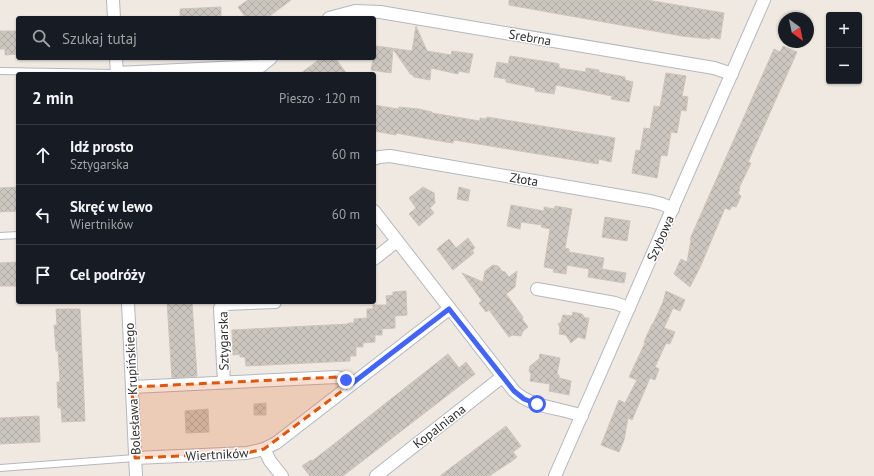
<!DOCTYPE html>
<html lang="pl">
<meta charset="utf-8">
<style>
:root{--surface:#171b24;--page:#242831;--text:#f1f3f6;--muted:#9ea1a6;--line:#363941}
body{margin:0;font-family:"PT Sans",sans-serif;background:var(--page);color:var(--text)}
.controls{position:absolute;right:12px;top:12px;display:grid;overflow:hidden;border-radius:4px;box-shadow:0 1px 3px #0004}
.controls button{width:36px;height:36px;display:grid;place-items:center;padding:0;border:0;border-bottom:1px solid var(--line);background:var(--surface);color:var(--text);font:20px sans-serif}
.compass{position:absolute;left:778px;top:12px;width:36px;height:36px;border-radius:50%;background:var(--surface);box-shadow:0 1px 3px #0004;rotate:147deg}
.stop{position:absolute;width:12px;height:12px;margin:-9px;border:3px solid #4264fb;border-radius:50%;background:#fff}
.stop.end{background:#4264fb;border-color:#fff;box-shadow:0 1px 4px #0008}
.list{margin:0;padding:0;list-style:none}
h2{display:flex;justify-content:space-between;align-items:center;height:52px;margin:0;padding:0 16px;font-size:17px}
h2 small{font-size:13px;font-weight:400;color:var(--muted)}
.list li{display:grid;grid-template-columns:26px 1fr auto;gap:12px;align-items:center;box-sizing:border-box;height:60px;padding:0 16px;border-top:1px solid var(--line)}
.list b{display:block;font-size:15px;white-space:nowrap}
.list p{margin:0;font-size:13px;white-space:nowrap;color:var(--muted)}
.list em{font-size:13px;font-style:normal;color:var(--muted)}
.icon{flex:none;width:22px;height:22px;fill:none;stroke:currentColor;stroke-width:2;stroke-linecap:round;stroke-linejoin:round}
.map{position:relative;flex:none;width:874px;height:476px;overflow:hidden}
.search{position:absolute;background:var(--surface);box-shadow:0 1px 3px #0004;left:16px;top:16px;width:360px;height:44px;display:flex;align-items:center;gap:10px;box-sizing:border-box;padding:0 14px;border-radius:4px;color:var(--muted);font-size:15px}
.panel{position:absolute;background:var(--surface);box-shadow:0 1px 3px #0004;left:16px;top:72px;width:360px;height:232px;border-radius:4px}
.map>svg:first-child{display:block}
.building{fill:url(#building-cross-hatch);stroke:#cbc5ba}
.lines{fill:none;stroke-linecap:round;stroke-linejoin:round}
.lane-casing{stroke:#b4b7c1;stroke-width:8}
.street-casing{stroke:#b4b7c1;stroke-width:14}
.lane{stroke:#fff;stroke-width:6}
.street{stroke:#fff;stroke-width:12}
.route{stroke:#4264fb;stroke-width:5}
.marked{fill:#df570e;fill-opacity:0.2;stroke:#df570e;stroke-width:3;stroke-dasharray:8 5;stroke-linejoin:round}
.labels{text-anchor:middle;stroke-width:3;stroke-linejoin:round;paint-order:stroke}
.street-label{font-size:13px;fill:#2e2e2e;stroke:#fff}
</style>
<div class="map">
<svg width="874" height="476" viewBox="0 0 874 476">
<defs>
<pattern id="building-cross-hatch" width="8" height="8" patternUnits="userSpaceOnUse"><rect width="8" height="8" fill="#cbc7bf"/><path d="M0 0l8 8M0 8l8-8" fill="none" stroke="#afaba4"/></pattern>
</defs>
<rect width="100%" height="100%" fill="#efe9e1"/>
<g class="building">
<path d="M248 0H291L267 18H246L238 7Z"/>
<path d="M509 0H647L724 13 720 39 710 37V39L682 36 509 5Z"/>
<path d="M221 7V18H180V9Z"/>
<path d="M416 26 427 51 451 55 452 51 473 54 469 73 459 71 458 74 431 68 430 80 414 77 412 74 411 75 393 49 391 73 371 70 376 46 412 51Z"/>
<path d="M0 31H18V54L5 55V49H0Z"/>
<path d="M783 46 797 52 748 162 751 163 739 188H740L738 194 741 196 736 207 732 206 730 210 725 208 701 265 690 287 674 274 681 259 687 262 691 240 690 239 774 49 780 52Z"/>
<path d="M510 56 555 63 559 64V68L586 72V68L599 70V72L625 77V80L633 82 629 102 611 99 612 96 556 85 554 94 535 91V88L506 82V79L494 77 497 62 508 64Z"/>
<path d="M321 58H335L347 74H300Z"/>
<path d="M666 73 686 76 682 96 688 97 686 111 681 110 677 133 671 132 667 156 661 155 657 178 632 173 636 150 640 151 644 128 650 129 654 106 660 107Z"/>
<path d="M374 105 398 109 399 107 419 109 432 112V113L480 121V118L486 119 487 117 615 138 611 162 599 159 598 164 454 140 453 143 446 142 396 133V135L374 131Z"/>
<path d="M18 187V211L0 212V188Z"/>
<path d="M423 187 434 193 435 203 430 208 434 213 419 226 409 214 416 208 409 198Z"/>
<path d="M459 187 470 190 468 201 457 199Z"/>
<path d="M511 205 544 211V207L554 209 555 206 572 209 565 248 569 249V252L604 258 602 269 626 273 624 283 588 277 589 269 567 265 566 274 553 272 554 269 544 267 550 229 541 227 542 225 521 222 520 229 507 226Z"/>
<path d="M605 217 630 221 627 241 602 237Z"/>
<path d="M468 238 475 248 472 250 474 253 453 270 437 249 449 239 456 248Z"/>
<path d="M18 262V286H0V263Z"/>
<path d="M493 265 498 266 503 272 504 271 509 277 517 271 515 287 506 294 523 317 522 319 528 327 523 331 521 336 512 335 509 337 489 310 486 312 479 303 482 301 462 273 483 282 485 271Z"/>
<path d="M406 291 407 315 395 316V328L382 329V335H375V342L363 343V347H356V356H350V361L246 366 245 357H240V354L233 355 232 330 348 324V323H354V319L367 318V309H373V305H387L386 296 393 295V292Z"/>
<path d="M666 291 685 300 680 311 673 308 664 328 675 332 670 344 666 343 655 367 659 369 655 380 650 378 632 420 628 418 624 440 619 452 601 445 619 400 625 403 637 380 629 377 645 343 644 342 652 324H653L663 302Z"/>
<path d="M167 302H192L197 376 172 378Z"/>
<path d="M56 309H80L85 421 62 422 61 408H58L57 382H60L58 351H56L54 325H57Z"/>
<path d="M573 312 582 314 585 318H589L585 339 578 337 571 343 566 335 559 334 560 328 558 324 561 322 563 315 572 316Z"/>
<path d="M448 354 459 368 466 362 475 374 343 476H310L302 466 311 460 312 461 329 448Z"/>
<path d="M540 354 560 358 557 374 559 375V378L571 381 569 395 549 391 550 384 530 381 531 374 529 371 530 366 539 359Z"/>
<path d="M266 403V415H254V404Z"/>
<path d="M208 409 209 432 186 433 185 411Z"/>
<path d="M39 416 40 442 0 444V418Z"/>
<path d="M506 426 521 446 513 452 517 457 512 461 489 476H440Z"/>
</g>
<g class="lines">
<g class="lane-casing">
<g id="lane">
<path d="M0 71 117 73"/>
<path d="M0 236 18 235"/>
<path d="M0 468 135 458"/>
</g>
</g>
<g class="street-casing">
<g id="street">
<path d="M113 0 114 18"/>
<path d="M329 18 355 11 380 12 714 68 732 74"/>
<path d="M116 58 117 74"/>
<path d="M117 73 261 66 271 58"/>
<path d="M374 159 379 157 390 156 650 201 662 204 673 209"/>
<path d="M374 211 514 391C532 408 559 407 582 416"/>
<path d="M374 259 397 241"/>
<path d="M537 289 615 303 629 308"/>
<path d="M128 302 136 476"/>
<path d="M224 382 220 308 226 304 275 302"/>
<path d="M132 387 337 377 345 379 350 385"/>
<path d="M264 449 270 461 282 476"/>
<path d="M135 458 247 453 264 449 276 443 449 309"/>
<path d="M376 476 502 377"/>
<path d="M555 476 764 0"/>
</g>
</g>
<use href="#lane" class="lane"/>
<use href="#street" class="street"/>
</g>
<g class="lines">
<path class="route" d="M346 380 350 385 449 309 514 391 524 399 537 404"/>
</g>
<path class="marked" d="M337 377 350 385 264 449 247 453 135 458 132 387Z"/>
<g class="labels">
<g class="street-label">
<text transform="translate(530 37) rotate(10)" y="5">Srebrna</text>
<text transform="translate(524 179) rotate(10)" y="5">Złota</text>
<text transform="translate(660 238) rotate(-66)" y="5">Szybowa</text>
<text transform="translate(223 341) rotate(-91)" y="5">Sztygarska</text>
<text transform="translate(132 389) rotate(-93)" y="5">Bolesława Krupińskiego</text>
<text transform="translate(439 426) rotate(-38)" y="5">Kopalniana</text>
<text transform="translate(217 454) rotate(-3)" y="5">Wiertników</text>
</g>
</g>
</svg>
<div class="controls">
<button>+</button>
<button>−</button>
</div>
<svg class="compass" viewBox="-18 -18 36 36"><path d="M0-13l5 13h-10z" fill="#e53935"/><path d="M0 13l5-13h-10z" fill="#9ea1a6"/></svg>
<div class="stop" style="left:537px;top:404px"></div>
<div class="stop end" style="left:346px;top:380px"></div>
<div class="search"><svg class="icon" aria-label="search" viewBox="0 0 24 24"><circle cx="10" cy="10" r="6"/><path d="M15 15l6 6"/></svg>Szukaj tutaj</div>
<section class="panel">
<h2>2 min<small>Pieszo · 120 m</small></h2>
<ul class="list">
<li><svg class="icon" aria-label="ahead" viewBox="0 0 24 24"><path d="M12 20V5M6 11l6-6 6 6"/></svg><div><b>Idź prosto</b><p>Sztygarska</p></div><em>60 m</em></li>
<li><svg class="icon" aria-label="left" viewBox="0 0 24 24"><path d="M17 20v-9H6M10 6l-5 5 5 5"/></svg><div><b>Skręć w lewo</b><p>Wiertników</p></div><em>60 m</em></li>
<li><svg class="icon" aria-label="arrive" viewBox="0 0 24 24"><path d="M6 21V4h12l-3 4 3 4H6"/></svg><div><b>Cel podróży</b></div></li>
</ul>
</section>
</div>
